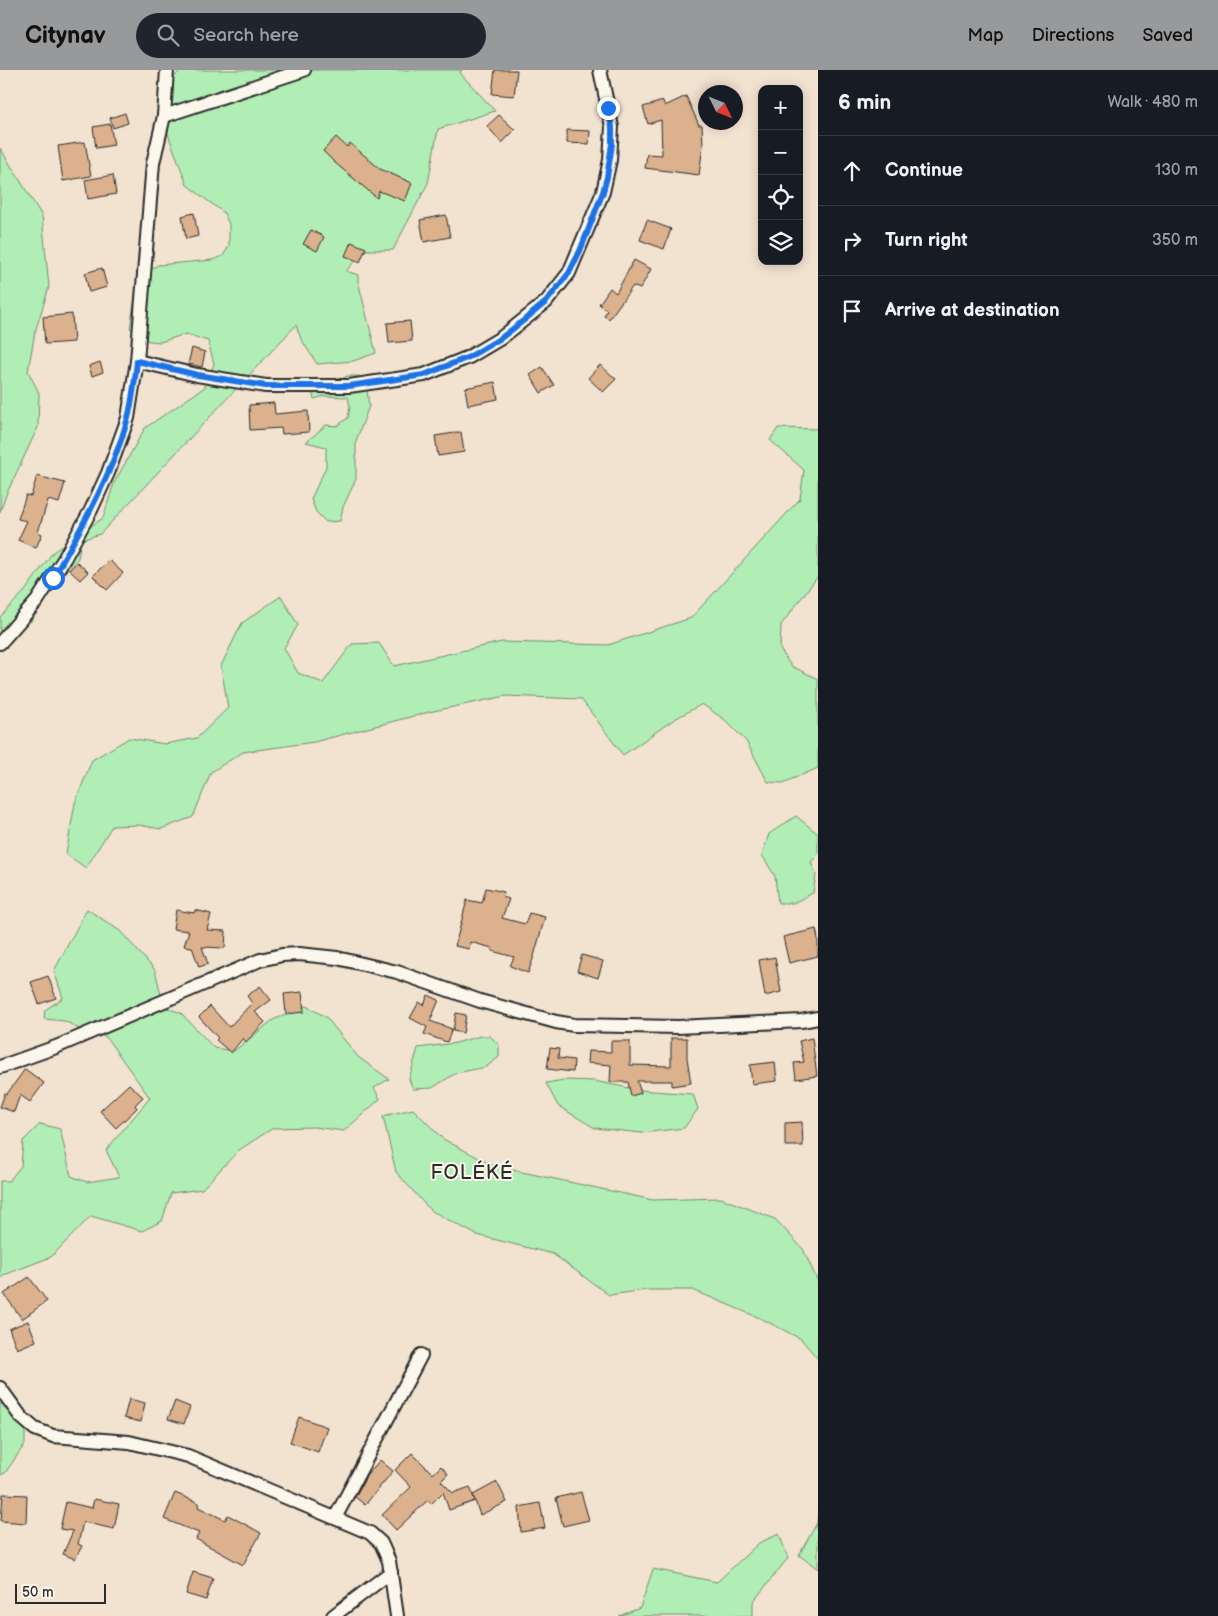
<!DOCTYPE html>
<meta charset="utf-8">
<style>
:root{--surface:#171b24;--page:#20242c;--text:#f1f3f6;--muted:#9ea1a6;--line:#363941;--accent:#98999b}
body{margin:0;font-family:"Balsamiq Sans",sans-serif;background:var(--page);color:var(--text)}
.controls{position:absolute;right:15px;top:15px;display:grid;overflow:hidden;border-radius:10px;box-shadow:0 2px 12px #0003}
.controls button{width:45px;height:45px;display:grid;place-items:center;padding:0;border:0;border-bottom:1px solid var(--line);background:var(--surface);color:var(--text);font:25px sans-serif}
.compass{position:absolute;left:698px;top:15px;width:45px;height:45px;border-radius:50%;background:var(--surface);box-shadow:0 2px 12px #0003;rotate:133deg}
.scale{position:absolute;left:15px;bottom:12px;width:91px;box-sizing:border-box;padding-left:5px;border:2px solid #2b2b2b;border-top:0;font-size:14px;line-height:18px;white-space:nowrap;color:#2b2b2b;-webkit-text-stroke:4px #fbf7ec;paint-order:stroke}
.stop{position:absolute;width:15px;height:15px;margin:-11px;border:4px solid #1a73e8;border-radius:50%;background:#fff}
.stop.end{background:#1a73e8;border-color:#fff;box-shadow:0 1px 5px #0008}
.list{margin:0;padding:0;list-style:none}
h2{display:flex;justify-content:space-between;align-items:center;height:65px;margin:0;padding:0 20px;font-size:21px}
h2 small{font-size:16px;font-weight:400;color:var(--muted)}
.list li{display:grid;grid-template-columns:32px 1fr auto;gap:15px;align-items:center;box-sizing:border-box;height:70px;padding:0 20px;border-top:1px solid var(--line)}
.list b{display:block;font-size:19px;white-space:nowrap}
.list em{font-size:16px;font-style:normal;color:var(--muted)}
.icon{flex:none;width:28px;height:28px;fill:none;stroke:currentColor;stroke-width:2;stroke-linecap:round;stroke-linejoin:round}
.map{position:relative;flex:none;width:818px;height:1546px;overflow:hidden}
header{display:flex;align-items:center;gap:30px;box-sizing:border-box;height:70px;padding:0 25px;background:var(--accent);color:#111}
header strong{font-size:24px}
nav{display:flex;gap:28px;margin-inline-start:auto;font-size:18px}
.search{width:350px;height:45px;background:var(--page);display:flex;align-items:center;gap:12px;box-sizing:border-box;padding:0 18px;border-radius:28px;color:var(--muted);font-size:19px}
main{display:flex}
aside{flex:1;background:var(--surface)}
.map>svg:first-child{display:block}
.green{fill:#b1eeb5;stroke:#6e8c70}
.building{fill:#dcb18d;stroke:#2b2b2b}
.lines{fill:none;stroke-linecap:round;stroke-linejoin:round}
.minor-casing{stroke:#2b2b2b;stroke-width:16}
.minor{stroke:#fbf7ec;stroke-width:12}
.route{stroke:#1a73e8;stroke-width:6}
.labels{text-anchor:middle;stroke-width:4;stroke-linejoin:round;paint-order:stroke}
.quarter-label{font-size:20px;letter-spacing:1px;fill:#2b2b2b;stroke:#fbf7ec}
</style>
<header>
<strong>Citynav</strong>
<div class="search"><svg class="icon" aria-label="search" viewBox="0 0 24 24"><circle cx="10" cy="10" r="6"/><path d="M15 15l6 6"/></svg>Search here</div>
<nav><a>Map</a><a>Directions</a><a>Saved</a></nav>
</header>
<main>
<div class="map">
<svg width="818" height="1546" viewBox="0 0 818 1546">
<rect width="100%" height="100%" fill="#f2e2d0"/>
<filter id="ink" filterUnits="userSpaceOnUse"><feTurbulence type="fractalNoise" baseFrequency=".02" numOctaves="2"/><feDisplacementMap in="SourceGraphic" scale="10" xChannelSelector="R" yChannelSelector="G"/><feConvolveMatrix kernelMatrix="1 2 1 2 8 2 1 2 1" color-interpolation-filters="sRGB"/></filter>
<g filter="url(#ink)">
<g class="green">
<path d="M181 0H300L307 4 312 0H462L460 3 495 41 438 59 428 113 393 180H366L346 201 358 205V211L376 283 353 291 317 294 301 269 296 255 100 464 81 470 78 488 66 501 31 551 0 572V547L25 521 53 482 103 448 114 413 145 358 205 317 214 294 208 271 186 264 160 272 149 271 130 258 136 222 146 202 158 195 212 190 223 186 229 176V154L224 143 187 115 165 56 172 9Z"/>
<path d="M0 78 42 146 49 217 35 262 28 301 39 323 38 357 6 425 0 442Z"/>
<path d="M347 306H359L367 319 369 336 356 371V409L343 437 340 451 326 452 316 442 311 429 326 397V377L306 372 326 355 337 356 348 348 350 337 348 327 324 326 314 329 312 322 331 316Z"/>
<path d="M778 358 818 359V506L781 555 780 579 791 596 818 609V698L783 713 768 712 746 671 725 650 702 634 673 650 623 685 581 629 506 626 429 642 314 672 243 682 211 702 193 747 161 759 139 755 112 756 86 798 66 784 75 733 92 690 129 668 165 674 197 668 228 638 221 596 242 553 281 526 298 555 284 578 298 603 323 613 352 574 379 573 394 596 502 572 608 575 691 548 800 429 804 400 770 370Z"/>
<path d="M796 746 818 764V785L811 792 816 805 813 823 793 833H778L775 806 762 785 769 764Z"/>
<path d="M87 839 120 861 155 900 164 937 181 943 214 978 234 981 273 950 306 936 326 947 358 987 389 1009 374 1018 380 1029 344 1061 314 1057 273 1058 239 1080 202 1119 171 1123 162 1151 142 1161 91 1146 51 1187 4 1205 0 1210V1111H9L21 1096 23 1071 40 1054 60 1059 71 1106 87 1112 119 1107 106 1080 150 1028 106 967 81 960 65 951 44 949 45 940 63 928 54 901Z"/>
<path d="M480 966H490L499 975V987L486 997 456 1003 432 1018 413 1019 409 1009 418 978 456 973Z"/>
<path d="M564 1010 594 1011 639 1020 693 1024 698 1039 684 1058 642 1063 595 1058 558 1036 546 1013Z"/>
<path d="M413 1039 443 1069 494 1096 653 1130 721 1128 775 1149 803 1179 818 1212V1289L801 1269 762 1249 693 1220H646L609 1225 553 1184 477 1165 430 1140 396 1102 383 1046Z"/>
<path d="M0 1333 11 1340 25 1353V1374L5 1403 0 1405Z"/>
<path d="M818 1442V1499L799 1485 817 1453Z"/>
<path d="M779 1464 788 1488 753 1532V1546H619L640 1538 653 1499 717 1512 759 1473Z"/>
</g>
<g class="building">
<path d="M495 0H517L514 26 492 24Z"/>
<path d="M686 26 699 55H702L703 75 699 105 645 98 647 84 662 85 661 50 648 54 643 37 663 31 665 36Z"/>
<path d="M125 43 128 53 113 58 110 48Z"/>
<path d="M499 45 515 60 502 73 487 56Z"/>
<path d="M110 54 114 75 96 78 93 57Z"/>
<path d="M567 60 590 61 589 74 567 73Z"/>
<path d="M336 67 347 77 350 73 380 99 412 113 405 131 379 121 377 128 334 92 323 81Z"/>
<path d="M85 72 91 106 63 111 58 76Z"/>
<path d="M113 105 116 124 88 129 85 110Z"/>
<path d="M194 143 198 166 186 169 182 146Z"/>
<path d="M446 145 450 167 424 172 420 150Z"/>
<path d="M647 150 671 159 664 179 640 170Z"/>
<path d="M311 160 324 167 317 181 303 174Z"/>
<path d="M351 172 366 178 360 192 345 186Z"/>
<path d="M634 190 651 199 640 219 633 216 609 249 604 246 607 240 599 234 610 218 616 223Z"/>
<path d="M102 198 107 217 89 222 85 203Z"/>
<path d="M72 244 74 272 45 274 43 247Z"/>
<path d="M410 251 412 271 389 273 387 253Z"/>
<path d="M192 278 205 282 202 297 188 294Z"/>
<path d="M100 292 103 302 92 306 89 296Z"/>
<path d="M600 295 616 309 603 322 588 308Z"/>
<path d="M542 297 554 315 541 323 530 305Z"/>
<path d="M495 312 498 329 468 335 465 318Z"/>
<path d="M274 333 275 344 308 341 309 362 282 364 281 358 250 360 249 335Z"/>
<path d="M461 362 464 382 438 386 435 366Z"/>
<path d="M37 406 65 413 59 433 48 430 38 462 42 464 36 478 18 470 27 451 18 449 26 425 31 426Z"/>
<path d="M109 490 123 503 107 520 93 506Z"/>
<path d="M77 492 88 502 80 510 69 500Z"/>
<path d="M486 818 504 822 503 827 509 829 502 848 525 854 529 843 545 847 534 886 528 903 510 896 514 887 492 881V878L470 872 469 879 455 876 467 830 482 833Z"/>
<path d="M176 840 194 843 195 840 211 844 207 860 226 861 225 878 202 877 208 894 199 897 192 877 184 876 189 861 173 859Z"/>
<path d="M816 859 818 869V886L789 893 783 867Z"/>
<path d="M582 885 603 891 598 908 577 901Z"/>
<path d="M775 887 781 922 765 926 759 890Z"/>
<path d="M48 906 56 928 39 934 31 912Z"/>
<path d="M260 916 271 930 255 942 265 952 246 972 243 968 231 983 216 970 218 968 199 947 210 936 229 957 252 933 247 926Z"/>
<path d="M302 922 304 942 286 944 284 924Z"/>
<path d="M428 925 439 930 430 951 452 959 447 972 424 964 427 957 410 948 419 932 424 935Z"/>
<path d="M456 943 466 945 463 963 453 961Z"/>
<path d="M671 968H687V988L691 1013 672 1016V1011H637L641 1023 631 1026 628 1012H610L611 995 587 993 588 981 611 982V971H630V995L671 996Z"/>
<path d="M812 968 817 1006 796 1009 794 993 804 992 799 971Z"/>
<path d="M550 978 559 979 558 988 574 990 573 1002 547 999Z"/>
<path d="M775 992 777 1011 752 1014 750 995Z"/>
<path d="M25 999 44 1013 30 1032 20 1025 14 1042 0 1037 5 1023 7 1024Z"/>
<path d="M129 1014 143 1027 135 1035 137 1038 116 1058 100 1041Z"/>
<path d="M802 1052 803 1076H785V1053Z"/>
<path d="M29 1207 47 1231 22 1249 4 1224Z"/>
<path d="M28 1251 36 1271 17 1279 9 1259Z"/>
<path d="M129 1329 145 1333 141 1352 124 1348Z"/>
<path d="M175 1331 190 1337 184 1354 168 1349Z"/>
<path d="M299 1347 327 1357 318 1382 290 1372Z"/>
<path d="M412 1383 433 1404 441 1396 448 1404 441 1411 453 1423 470 1417 475 1431 449 1440 443 1422 431 1434 428 1430 396 1460 382 1445 411 1417 395 1400Z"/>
<path d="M380 1390 393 1401 365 1435 355 1427 367 1405Z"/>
<path d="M497 1412 507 1432 480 1445 473 1425Z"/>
<path d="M581 1422 589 1450 563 1456 556 1428Z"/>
<path d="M175 1423 199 1433 198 1437 225 1450 228 1445 261 1463 243 1495 196 1469 199 1463 164 1449Z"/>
<path d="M3 1424 27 1425 26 1453 1 1451Z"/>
<path d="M94 1429 119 1434 114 1459 83 1452 78 1474 82 1476 75 1489 63 1484 73 1461 60 1459 66 1432 92 1438Z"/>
<path d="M540 1433 545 1458 521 1462 519 1437Z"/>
<path d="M193 1502 213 1508 206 1530 186 1524Z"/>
</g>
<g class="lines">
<g class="minor-casing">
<g id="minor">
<path d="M164 46 304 0"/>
<path d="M137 291 197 305 266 316H349L424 305 469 287 501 268 546 232 569 203 603 122 610 90 612 57 600 0"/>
<path d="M0 573 37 531 64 489 91 440 108 403 128 348 137 291 153 93 164 46 167 0"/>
<path d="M0 997 56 977 260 890 282 885 299 884 337 888 397 902 480 931 556 952 574 955 678 957 801 951 818 948"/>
<path d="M0 1318 21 1347 35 1359 53 1366 129 1372 188 1386 370 1463 381 1473 389 1491 397 1546"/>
<path d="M335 1448 421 1285"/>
<path d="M333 1546 391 1502"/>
</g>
</g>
<use href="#minor" class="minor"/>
</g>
</g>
<g class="lines" filter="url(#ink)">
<path class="route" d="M53 508C82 457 112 405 128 348 133 329 135 310 137 291L198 305 266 316H349L424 305 469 287 501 268 523 251 546 232 569 203 580 181 603 122 607 107 612 74V57L608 38"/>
</g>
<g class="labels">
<g class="quarter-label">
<text x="472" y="1109">FOLÉKÉ</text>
</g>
</g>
</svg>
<div class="controls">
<button>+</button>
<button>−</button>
<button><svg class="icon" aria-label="locate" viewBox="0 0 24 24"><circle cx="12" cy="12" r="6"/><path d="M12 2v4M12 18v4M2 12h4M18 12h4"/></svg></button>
<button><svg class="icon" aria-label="layers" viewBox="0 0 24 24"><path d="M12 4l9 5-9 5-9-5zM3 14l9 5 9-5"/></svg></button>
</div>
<svg class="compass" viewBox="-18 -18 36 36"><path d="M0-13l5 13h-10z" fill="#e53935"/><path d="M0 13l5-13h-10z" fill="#9ea1a6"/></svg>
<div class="scale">50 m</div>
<div class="stop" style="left:53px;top:508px"></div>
<div class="stop end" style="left:608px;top:38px"></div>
</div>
<aside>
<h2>6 min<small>Walk · 480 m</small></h2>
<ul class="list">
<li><svg class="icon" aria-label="ahead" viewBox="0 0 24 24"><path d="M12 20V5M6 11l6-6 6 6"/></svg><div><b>Continue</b></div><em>130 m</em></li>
<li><svg class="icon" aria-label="right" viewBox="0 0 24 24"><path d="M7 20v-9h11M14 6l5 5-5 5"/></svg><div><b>Turn right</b></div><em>350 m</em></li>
<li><svg class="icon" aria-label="arrive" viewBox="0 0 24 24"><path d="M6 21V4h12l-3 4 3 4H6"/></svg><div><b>Arrive at destination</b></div></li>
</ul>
</aside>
</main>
